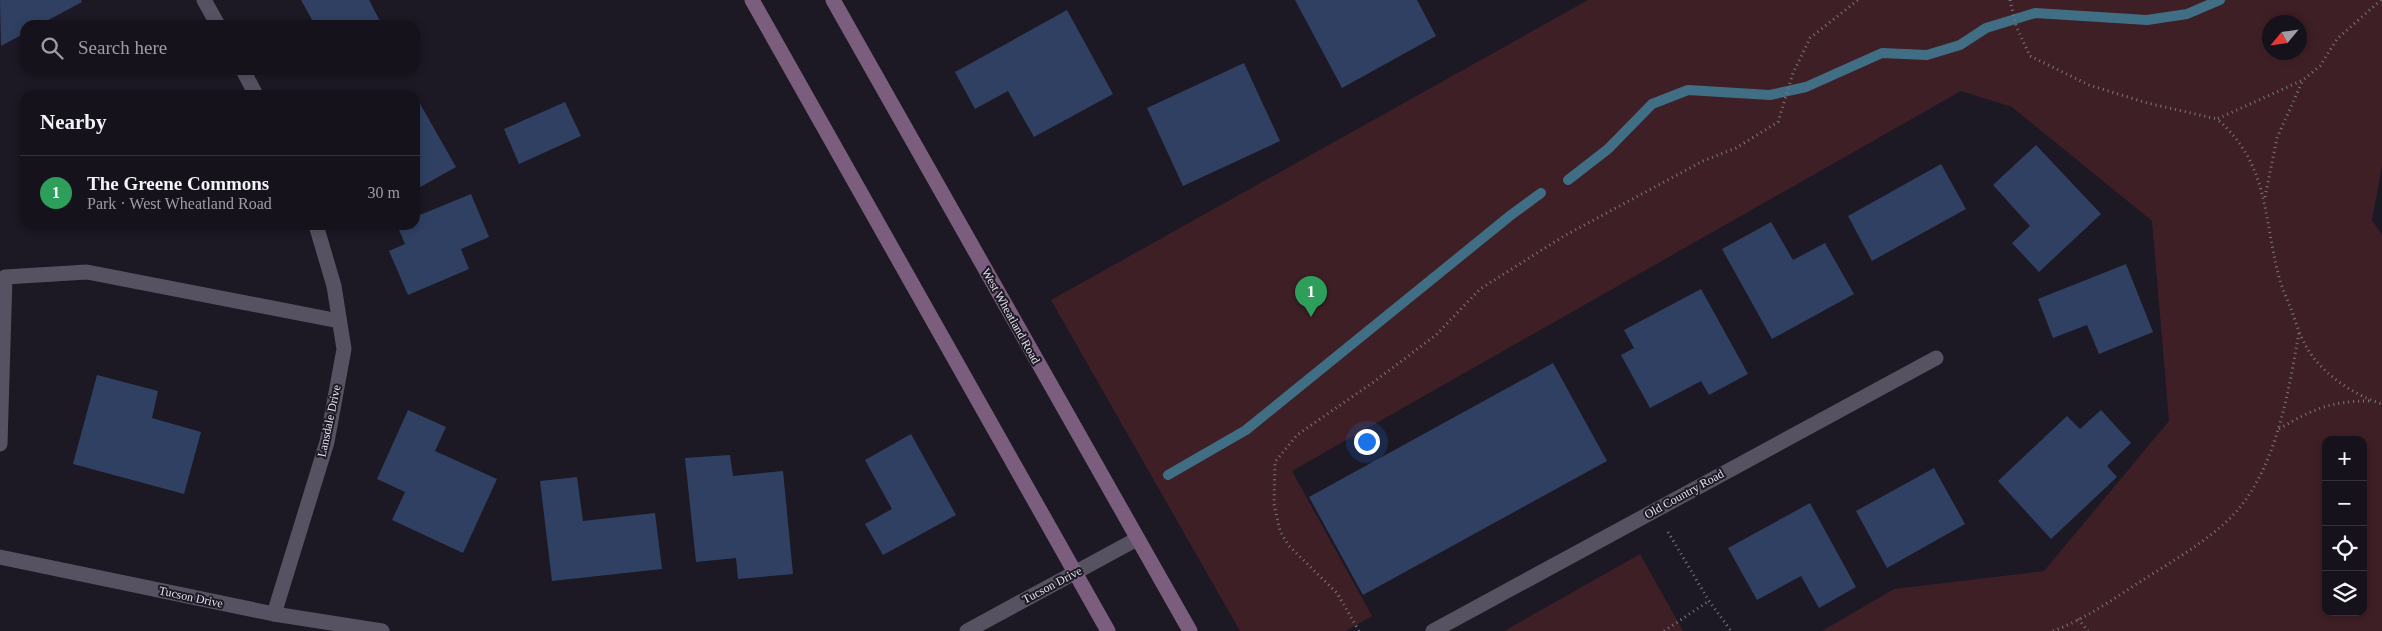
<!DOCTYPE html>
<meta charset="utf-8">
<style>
:root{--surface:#15121b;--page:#222028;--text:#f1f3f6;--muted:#9d9ea3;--line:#34323a;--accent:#7c3aed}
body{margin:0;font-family:Georgia,serif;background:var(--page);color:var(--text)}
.controls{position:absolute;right:15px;bottom:15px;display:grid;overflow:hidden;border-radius:10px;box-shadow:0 2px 8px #0003}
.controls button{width:45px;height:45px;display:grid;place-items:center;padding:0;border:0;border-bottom:1px solid var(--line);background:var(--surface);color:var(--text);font:25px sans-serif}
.compass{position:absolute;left:2262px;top:15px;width:45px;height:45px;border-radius:50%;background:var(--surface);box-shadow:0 2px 8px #0003;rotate:241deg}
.you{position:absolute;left:1366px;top:441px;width:18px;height:18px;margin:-12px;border:4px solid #fff;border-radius:50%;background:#1a73e8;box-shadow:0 0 0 8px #1a73e833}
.badge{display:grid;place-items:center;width:32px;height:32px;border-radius:50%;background:var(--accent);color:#fff;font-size:16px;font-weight:700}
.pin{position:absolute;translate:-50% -41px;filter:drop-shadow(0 1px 2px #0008)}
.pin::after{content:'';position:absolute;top:26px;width:18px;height:15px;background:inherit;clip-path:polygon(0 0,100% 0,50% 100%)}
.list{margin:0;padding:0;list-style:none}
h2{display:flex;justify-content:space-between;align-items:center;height:65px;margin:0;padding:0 20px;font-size:21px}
h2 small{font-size:16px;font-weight:400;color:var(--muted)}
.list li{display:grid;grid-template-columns:32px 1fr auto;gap:15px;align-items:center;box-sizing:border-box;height:75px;padding:0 20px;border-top:1px solid var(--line)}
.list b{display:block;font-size:19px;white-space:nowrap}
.list p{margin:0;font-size:16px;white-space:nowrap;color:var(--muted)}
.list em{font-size:16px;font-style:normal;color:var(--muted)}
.icon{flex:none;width:28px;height:28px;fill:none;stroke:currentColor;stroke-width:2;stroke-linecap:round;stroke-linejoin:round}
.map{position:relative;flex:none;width:2382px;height:631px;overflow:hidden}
.search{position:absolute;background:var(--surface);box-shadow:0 2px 8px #0003;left:20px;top:20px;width:400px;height:55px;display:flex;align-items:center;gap:12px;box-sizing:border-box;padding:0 18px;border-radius:15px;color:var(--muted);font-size:19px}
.panel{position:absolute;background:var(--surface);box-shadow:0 2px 8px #0003;left:20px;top:90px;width:400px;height:140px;border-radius:15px}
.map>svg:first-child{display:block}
.green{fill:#3e1f25;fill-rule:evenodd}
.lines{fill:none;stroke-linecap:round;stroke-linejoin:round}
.stream{stroke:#406f85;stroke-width:10}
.building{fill:#304062}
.path{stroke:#7a7781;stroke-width:3;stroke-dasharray:1 4;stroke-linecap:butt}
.service{stroke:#565261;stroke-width:15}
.minor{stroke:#565261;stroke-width:15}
.secondary{stroke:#7b5e7e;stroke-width:15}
.labels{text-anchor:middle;stroke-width:4;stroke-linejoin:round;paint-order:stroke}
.street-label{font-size:12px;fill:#e2e0e9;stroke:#1c1824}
</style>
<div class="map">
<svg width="2382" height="631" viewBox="0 0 2382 631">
<rect width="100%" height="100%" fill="#1c1824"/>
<g class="green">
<path d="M1588 0H2382V166L2372 220 2382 235V631H1822L1894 589 2044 571 2169 421 2152 221 2012 107 1961 91 1292 471 1372 616 1346 631H1240L1051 300ZM2270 22H2300V52H2270ZM2326 440H2363V612H2326Z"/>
<path d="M1640 554 1683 631H1504Z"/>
</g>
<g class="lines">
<g class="stream">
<path d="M1568 180 1608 149 1652 104 1688 90 1770 95 1806 87 1882 53 1927 55 1960 45 1986 28 2035 13 2147 20 2187 14 2220 0"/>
<path d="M1168 475 1246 430 1511 215 1541 193"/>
</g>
</g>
<g class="building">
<path d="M0 0H81L82 2 39 25H25V33L1 46Z"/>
<path d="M301 0H369L381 23 377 25H315Z"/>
<path d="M1295 0H1417L1436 36 1342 88Z"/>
<path d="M1067 10 1113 94 1034 137 1008 91 975 109 955 72Z"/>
<path d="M1244 63 1280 141 1183 186 1147 108Z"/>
<path d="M419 102 456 167 415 190V104Z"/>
<path d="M565 102 581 136 519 164 504 129Z"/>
<path d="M2036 145 2101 214 2039 272 2012 243 2030 226 1993 185Z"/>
<path d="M1941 164 1966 209 1872 261 1848 216Z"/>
<path d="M471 194 489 237 461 249 469 269 408 295 389 251 405 244 397 225H415V217Z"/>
<path d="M1771 222 1793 260 1825 243 1854 294 1772 339 1722 249Z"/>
<path d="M2126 264 2153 332 2099 354 2087 325 2053 338 2038 299Z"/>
<path d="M1701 289 1748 374 1709 395 1701 381 1650 408 1621 355 1634 348 1624 330Z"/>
<path d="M1553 363 1607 461 1363 595 1309 497Z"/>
<path d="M97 375 158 391 152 418 201 432 184 494 73 464Z"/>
<path d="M408 410 446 427 435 451 497 479 463 553 392 520 405 492 377 479Z"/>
<path d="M2101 410 2131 443 2107 466 2117 477 2051 539 1998 481 2067 416 2080 429Z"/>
<path d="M911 434 956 515 883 555 865 524 892 509 865 460Z"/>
<path d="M730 455 733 476 783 471 793 574 738 579 736 558 696 562 685 458Z"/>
<path d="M1934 468 1965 524 1887 568 1856 511Z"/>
<path d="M577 477 583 521 655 513 662 569 552 581 540 481Z"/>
<path d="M1810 503 1856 587 1819 608 1801 576 1757 600 1728 548Z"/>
</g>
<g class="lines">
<g class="path">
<path d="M2010 0 2016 26 2030 56 2089 85 2147 103 2217 119"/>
<path d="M2381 0 2337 39 2320 66 2303 80 2217 119C2269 164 2263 216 2279 277 2282 288 2287 299 2291 309 2296 322 2300 337 2307 348 2322 374 2354 395 2382 404"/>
<path d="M2265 197 2277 138 2303 80"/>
<path d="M2279 429C2313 409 2330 401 2371 401"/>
<path d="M1668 532 1709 601 1731 631"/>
<path d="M2078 619 2088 631"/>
<path d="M1359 631 1337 593 1289 546 1280 531 1274 504 1275 462 1297 435 1375 381 1436 335 1480 289 1564 236 1703 161 1736 148 1778 122 1793 73 1810 38 1858 0"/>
<path d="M1664 631 1709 601"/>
<path d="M2053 631C2086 619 2116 597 2146 578 2173 561 2200 545 2224 524 2275 479 2288 395 2299 332"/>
</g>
<path class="service" d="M0 444 5 277 87 272 339 321"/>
<g class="minor">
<path d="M204 0 218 25"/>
<path d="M243 70 256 95"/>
<path d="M0 557 274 614 382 631"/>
<path d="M274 614 327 442 344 349 334 286 316 225"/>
<path d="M967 631 1137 539"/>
<path d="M1433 631 1936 358"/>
</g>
<g class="secondary">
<path d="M752 0 1108 631"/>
<path d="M833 0 1190 631"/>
</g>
</g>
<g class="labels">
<g class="street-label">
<text transform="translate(1011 316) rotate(61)" y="4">West Wheatland Road</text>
<text transform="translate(329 421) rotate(-78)" y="4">Lansdale Drive</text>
<text transform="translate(1684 494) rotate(-29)" y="4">Old Country Road</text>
<text transform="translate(1052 585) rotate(-28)" y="4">Tucson Drive</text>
<text transform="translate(191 597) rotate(12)" y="4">Tucson Drive</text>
</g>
</g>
</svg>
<div class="controls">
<button>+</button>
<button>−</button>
<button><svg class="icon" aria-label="locate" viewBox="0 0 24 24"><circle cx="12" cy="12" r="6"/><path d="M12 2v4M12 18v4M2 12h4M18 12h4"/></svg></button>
<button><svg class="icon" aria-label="layers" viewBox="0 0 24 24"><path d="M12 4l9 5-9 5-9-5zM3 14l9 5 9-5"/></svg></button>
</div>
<svg class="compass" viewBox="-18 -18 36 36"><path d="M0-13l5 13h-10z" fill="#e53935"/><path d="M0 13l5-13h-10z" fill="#9d9ea3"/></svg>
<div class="you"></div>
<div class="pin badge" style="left:1311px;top:317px;background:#2e9e5b">1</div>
<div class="search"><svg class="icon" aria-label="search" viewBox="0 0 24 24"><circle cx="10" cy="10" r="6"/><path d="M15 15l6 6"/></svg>Search here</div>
<section class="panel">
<h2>Nearby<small></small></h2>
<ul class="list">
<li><span class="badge" style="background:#2e9e5b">1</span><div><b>The Greene Commons</b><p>Park · West Wheatland Road</p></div><em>30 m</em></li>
</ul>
</section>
</div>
